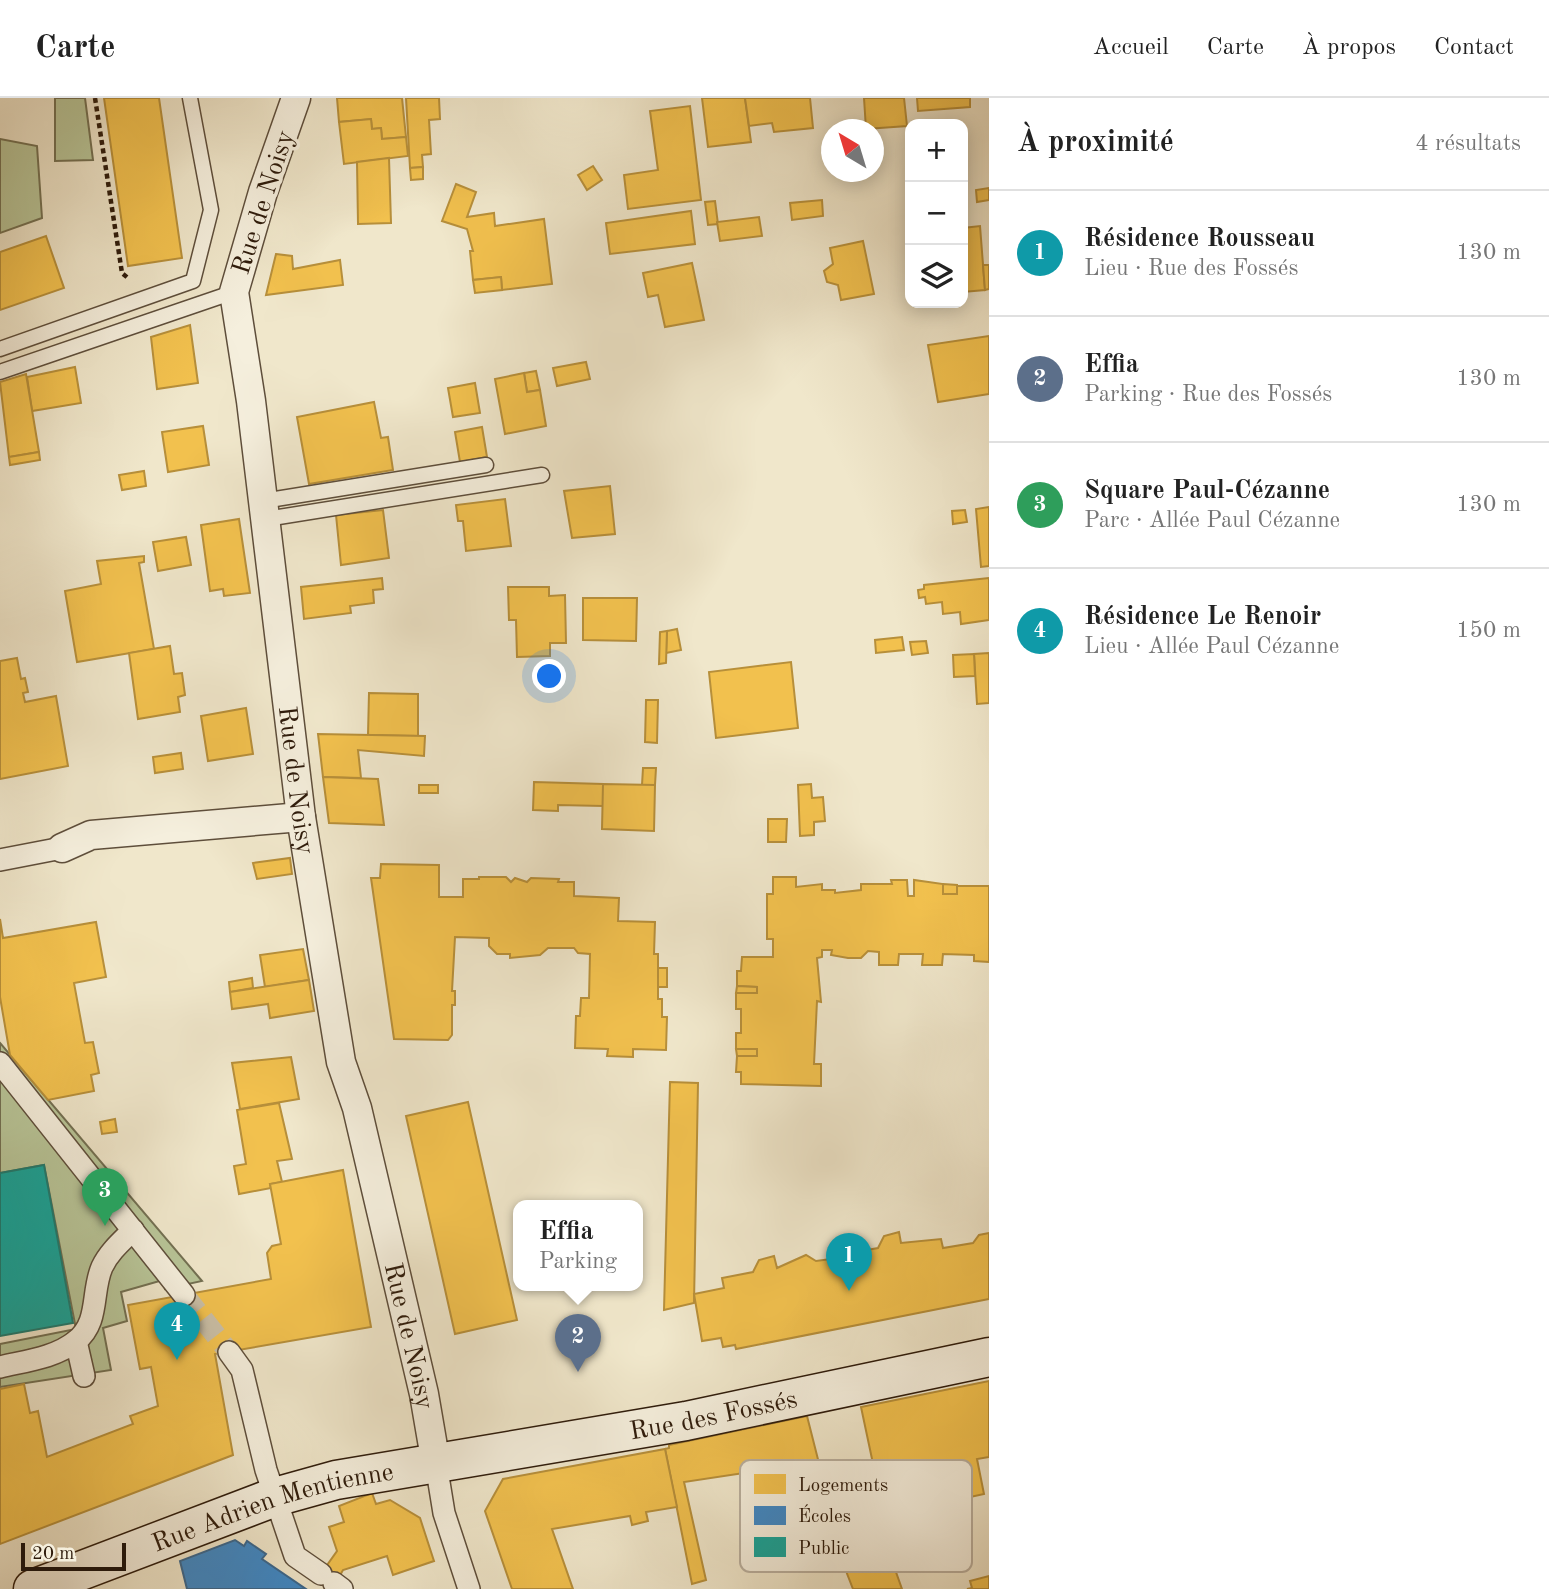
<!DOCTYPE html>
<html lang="fr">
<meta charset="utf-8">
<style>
:root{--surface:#fff;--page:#f2f2f2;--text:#222;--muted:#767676;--line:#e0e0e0;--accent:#ea580c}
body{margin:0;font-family:"Old Standard TT",serif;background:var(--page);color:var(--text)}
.controls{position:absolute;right:21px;top:21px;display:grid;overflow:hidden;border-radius:14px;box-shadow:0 4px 18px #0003}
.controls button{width:63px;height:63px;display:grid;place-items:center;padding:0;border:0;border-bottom:2px solid var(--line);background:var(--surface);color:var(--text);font:35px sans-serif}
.compass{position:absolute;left:821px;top:21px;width:63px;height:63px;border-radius:50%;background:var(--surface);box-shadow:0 4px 18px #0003;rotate:322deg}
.scale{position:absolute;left:21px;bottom:18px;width:105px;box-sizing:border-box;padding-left:7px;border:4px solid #2e1b0b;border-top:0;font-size:19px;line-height:24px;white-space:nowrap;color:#2e1b0b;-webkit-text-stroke:5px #f5efdd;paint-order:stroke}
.you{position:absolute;left:550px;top:579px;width:24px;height:24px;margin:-18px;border:5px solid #fff;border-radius:50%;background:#1a73e8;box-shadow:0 0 0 10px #1a73e833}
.badge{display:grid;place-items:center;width:46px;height:46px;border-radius:50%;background:var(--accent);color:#fff;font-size:23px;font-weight:700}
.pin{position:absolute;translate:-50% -58px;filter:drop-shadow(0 2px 4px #0008)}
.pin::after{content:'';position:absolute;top:37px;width:24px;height:21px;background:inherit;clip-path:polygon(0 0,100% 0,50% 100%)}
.popup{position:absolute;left:513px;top:1102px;width:130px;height:91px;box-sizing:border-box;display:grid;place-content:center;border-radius:14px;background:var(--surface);filter:drop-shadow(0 2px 5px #0005);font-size:23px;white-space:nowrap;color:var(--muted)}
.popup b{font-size:26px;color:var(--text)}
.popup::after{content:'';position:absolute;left:50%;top:100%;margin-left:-14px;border:14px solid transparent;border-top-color:var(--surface)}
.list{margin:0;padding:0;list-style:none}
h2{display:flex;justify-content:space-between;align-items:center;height:91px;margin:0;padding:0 28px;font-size:30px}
h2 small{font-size:23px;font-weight:400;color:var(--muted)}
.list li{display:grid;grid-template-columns:46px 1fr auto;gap:21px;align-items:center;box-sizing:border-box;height:126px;padding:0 28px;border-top:2px solid var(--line)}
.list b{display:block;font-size:26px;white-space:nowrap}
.list p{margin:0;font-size:23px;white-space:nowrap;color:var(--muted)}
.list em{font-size:23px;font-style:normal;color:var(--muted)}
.icon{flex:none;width:38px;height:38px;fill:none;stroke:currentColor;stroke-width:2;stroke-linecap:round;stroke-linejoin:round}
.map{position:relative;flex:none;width:989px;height:1491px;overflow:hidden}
header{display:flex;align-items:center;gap:42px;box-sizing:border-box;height:98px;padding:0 35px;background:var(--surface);border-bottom:2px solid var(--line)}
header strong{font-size:33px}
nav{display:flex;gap:38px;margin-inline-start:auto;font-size:24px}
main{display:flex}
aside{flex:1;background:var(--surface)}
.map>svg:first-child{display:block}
.park{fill:#b8c598;stroke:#737052;stroke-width:2}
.homes{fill:#f2c14e;stroke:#b78f3a;stroke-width:2}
.schools{fill:#3f88c5;stroke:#3a678d;stroke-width:2}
.public{fill:#17a398;stroke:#1e7a6e;stroke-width:2}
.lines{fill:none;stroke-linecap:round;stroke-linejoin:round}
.pedestrian-tunnel{stroke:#c9bea5;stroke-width:21;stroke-dasharray:21 10;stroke-linecap:butt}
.service-casing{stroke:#5e4e3b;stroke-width:17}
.pedestrian-casing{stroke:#5e4e3b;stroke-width:24}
.minor-casing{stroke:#5e4e3b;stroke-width:31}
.secondary-casing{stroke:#2e1b0b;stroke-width:41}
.path{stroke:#2e1b0b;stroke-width:4.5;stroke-dasharray:5 3.5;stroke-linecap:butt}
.service{stroke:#f5efdd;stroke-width:14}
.pedestrian{stroke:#f5efdd;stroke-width:21}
.minor{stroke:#f5efdd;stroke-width:28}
.secondary{stroke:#f5efdd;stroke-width:38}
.labels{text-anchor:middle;stroke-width:7;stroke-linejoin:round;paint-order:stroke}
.street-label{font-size:26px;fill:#2e1b0b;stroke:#f5efdd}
.key{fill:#f5efdd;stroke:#b9af9e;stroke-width:2}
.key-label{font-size:19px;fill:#2e1b0b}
</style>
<header>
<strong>Carte</strong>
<nav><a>Accueil</a><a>Carte</a><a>À propos</a><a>Contact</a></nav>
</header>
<main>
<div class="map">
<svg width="989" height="1491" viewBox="0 0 989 1491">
<rect width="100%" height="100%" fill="#f0e7cb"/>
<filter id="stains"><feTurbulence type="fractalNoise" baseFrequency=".00286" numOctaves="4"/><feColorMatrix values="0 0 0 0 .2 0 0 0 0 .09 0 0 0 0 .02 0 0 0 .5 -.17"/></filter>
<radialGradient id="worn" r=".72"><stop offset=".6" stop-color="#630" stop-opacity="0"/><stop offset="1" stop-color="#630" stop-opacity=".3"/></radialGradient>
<g class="park">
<path d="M55 0H85L93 62 55 63Z"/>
<path d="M0 41 37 48 42 120 0 135Z"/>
<path d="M0 945 202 1183 165 1191 163 1182 121 1194 127 1223 103 1230 111 1272 0 1289V1246L76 1231 44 1067 0 1075Z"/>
</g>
<g class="homes">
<path d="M104 0H159L182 160 128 168Z"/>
<path d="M337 0H402L406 39 382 41 381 30 372 31 371 21 339 24Z"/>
<path d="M406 0H439L440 21 429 22 431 56 422 57 423 69 410 70Z"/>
<path d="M702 0H745L751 44 708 49Z"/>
<path d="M745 0H810L813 30 774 34 772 25 749 28Z"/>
<path d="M864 0H904L907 28 866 31Z"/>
<path d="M917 0H970V9L918 13Z"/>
<path d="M690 8 701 102 628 111 624 77 658 72 650 13Z"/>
<path d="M371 21 372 31 381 30 382 41 406 39 408 58 344 66 339 24Z"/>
<path d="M389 60 391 125 358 126 357 64Z"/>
<path d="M593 68 602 82 587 92 578 77Z"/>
<path d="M423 69V81L411 82 410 70Z"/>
<path d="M456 86 476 94 467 119 494 115 495 128 544 121 552 186 502 192 501 179 473 182 470 153H473L467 131 442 123Z"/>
<path d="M989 90V102L977 104 976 92Z"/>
<path d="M822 102 823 118 792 122 790 105Z"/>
<path d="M715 103 718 126 708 127 705 104Z"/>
<path d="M691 113 695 146 610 156 606 125Z"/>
<path d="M759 119 762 138 720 143 717 124Z"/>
<path d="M980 128 985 192 963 194V130Z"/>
<path d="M46 138 64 190 0 212V154Z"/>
<path d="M863 143 874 196 841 202 838 187 827 184 824 173 833 166 830 150Z"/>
<path d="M276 156 292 158 293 171 340 162 343 187 266 197Z"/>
<path d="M692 165 704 222 665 229 658 197 648 199 643 175Z"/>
<path d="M983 167H989V191L985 192Z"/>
<path d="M501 179 502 192 475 195 473 182Z"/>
<path d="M190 227 198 285 157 291 151 239Z"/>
<path d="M989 238V296L938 304 928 247Z"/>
<path d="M586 264 590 281 557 288 553 270Z"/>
<path d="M75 269 81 305 32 313 27 279Z"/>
<path d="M536 273 540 292 527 294 524 275Z"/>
<path d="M524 275 527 294 540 292 546 328 505 336 495 281Z"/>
<path d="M26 276 39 354 9 359 0 284Z"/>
<path d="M475 285 480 315 453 319 448 290Z"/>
<path d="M374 304 381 340 388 339 393 372 309 386 297 319Z"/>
<path d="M203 328 209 367 168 374 162 334Z"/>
<path d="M482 329 487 359 460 364 455 334Z"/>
<path d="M39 354 40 362 10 367 9 359Z"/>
<path d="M144 373 146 388 122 392 119 377Z"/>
<path d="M610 388 615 436 572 440 564 393Z"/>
<path d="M505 401 511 448 466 453 463 423H458L456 407Z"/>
<path d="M989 409V468L981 469 976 411Z"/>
<path d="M383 412 389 460 341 467 336 417Z"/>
<path d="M965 412 967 424 953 426 952 413Z"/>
<path d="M239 421 250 495 224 498 223 491 210 493 201 427Z"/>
<path d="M186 439 191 467 158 473 153 444Z"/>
<path d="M144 458V464L139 465 154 551 77 564 65 493 101 486 97 463Z"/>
<path d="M382 480 383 491 373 492 374 505 350 508 351 515 304 521 301 489Z"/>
<path d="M989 480V522L961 526 960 514 943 516 942 504 926 506 925 499 919 500 918 492 924 491V487Z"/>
<path d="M508 489H549V498L565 497 566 545H550V558L517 559 516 522H509Z"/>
<path d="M583 500H637L636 543 583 542Z"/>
<path d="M677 531 681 552 666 555 667 533Z"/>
<path d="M667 533 666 565 659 566 660 534Z"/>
<path d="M902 539 904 552 876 555 875 542Z"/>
<path d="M926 543 928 555 912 557 910 544Z"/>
<path d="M170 548 174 576 182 575 185 597 178 599 180 614 138 621 129 555Z"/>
<path d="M989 555V605L977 606 974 556Z"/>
<path d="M974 556 975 578 954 579 953 557Z"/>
<path d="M17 560 21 581 25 580 28 594 23 595 25 604 56 598 68 668 0 681V563Z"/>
<path d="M791 564 798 630 716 640 709 574Z"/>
<path d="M369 595 418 596V638L368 637Z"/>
<path d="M646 602H658L657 645 645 644Z"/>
<path d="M246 610 253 656 208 663 201 618Z"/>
<path d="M318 636 425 638 424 658 358 652 361 680 323 679Z"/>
<path d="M181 655 183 671 155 675 153 659Z"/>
<path d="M643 670H656L655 687H642Z"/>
<path d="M323 679 378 681 384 727 329 725Z"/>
<path d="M534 684 603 686V708L558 707V713L533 712Z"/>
<path d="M603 686 655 687 654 733 602 731Z"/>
<path d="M811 686 812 700 823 699 825 723 814 724V737L800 738 798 687Z"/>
<rect x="419" y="687" width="19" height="8"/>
<path d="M768 721H787L786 744H768Z"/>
<path d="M290 760 292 776 257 781 253 765Z"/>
<path d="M381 766 439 767V799H463V781H479V779H506L511 784 515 780 527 784 531 780 559 781 558 784H574V798L619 800 618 823 655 824 654 856H658V901H662V919H667L666 952 633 951V959L607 958 608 951 575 950 576 918H580L581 900H589L590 856 578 855 574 850H548L540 857 510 860V856H497L489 848V840L455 839 452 893H455V907H452V937L448 942 394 941 371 780H380Z"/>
<path d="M773 779H796V789L822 786V792H835V795L861 792V786H892L891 782H907L908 798H914V782L943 786V796H957V788H989V864L974 863V857L943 856 942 867H922L923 856H899L898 867H879V854L868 853 861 860H848L831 857 832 852H822V859L817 860 821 904 817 903 814 966H821V988L741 986V974H736L737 958H757V951H736V935H741V911H736V895H757V889L737 888V873H741L742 859H773V841H767V796H773Z"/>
<path d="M943 786 957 787V796H943Z"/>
<path d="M0 821 3 840 96 824 106 879 74 885 85 945 93 944 99 975 91 977 94 993 48 1002 10 957 0 899Z"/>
<path d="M303 851 309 882 265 889 260 857Z"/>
<rect x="658" y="870" width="9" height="19"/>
<path d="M252 880 253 890 230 894 229 884Z"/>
<path d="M309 882 314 913 270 920 268 906 232 911 230 894Z"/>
<path d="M737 888 757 889V895H736Z"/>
<path d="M736 951H757V958H737Z"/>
<path d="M291 959 299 1001 240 1011 232 965Z"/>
<path d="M670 984 698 985 694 1205 664 1212Z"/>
<path d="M468 1004 517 1222 455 1236 406 1018Z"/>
<path d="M279 1005 292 1061 277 1063 282 1084 270 1086 271 1090 239 1096 234 1068 246 1066 237 1012Z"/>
<path d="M115 1021 117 1034 102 1036 100 1024Z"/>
<path d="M343 1072 371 1229 215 1256 233 1357 0 1446V1291L24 1286 30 1315 38 1313 47 1359 133 1326 130 1318 158 1308 151 1269 140 1271 128 1207 271 1181 267 1155 272 1148 281 1146 270 1086Z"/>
<path d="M899 1134 901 1145 941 1141 943 1150 973 1145 979 1137 989 1135V1201L736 1251 735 1247 723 1249 721 1240 702 1243 694 1196 724 1190 722 1180 753 1174 759 1162 774 1158 777 1170 806 1157 816 1163 861 1157V1153L878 1150 884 1138Z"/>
<path d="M989 1283V1359L977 1361 984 1396 961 1401 963 1414 922 1422 911 1368 875 1375 861 1309Z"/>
<path d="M807 1318 825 1389 780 1401 776 1384 792 1363 757 1373 684 1384 706 1482 692 1486 665 1351 669 1350V1347Z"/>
<path d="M665 1351 677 1409 646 1414 648 1423 632 1427 630 1418 552 1431 573 1491H512L485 1413 503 1381Z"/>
<path d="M372 1395 376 1406 390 1402 420 1420 434 1463 393 1477 387 1458 343 1472 339 1479 325 1470 337 1453 329 1429 344 1424 339 1408Z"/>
<path d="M891 1460 902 1491H853L846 1473Z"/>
<path d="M989 1478V1491H967L972 1490 970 1483Z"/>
</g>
<path class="schools" d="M235 1442 244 1448 247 1443 266 1456 262 1461 306 1491H187L180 1463Z"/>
<path class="public" d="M44 1067 73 1225 0 1238V1075Z"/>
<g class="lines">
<path class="pedestrian-tunnel" d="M184 1197 229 1254"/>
<g class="service-casing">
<g id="service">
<path d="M0 251 193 183 211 112 190 0"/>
<path d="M0 274 234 194"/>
<path d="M263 403 486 367"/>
<path d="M266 421 542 377"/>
</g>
</g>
<g class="pedestrian-casing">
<g id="pedestrian">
<path d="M0 762 62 750"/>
<path d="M0 965 184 1197"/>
<path d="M76 1243 84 1278"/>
<path d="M229 1254 242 1272 266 1372 295 1458 321 1476"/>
<path d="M0 1269C25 1263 55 1260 76 1243 100 1224 91 1194 102 1169 109 1154 122 1143 133 1132"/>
<path d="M436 1366 444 1415 469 1491"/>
<path d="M334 1485 342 1491"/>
</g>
</g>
<g class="minor-casing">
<g id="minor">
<path id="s1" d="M296 0 263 94 234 194 251 303 301 719 341 964 357 1010 424 1296 436 1366"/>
<path d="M62 750 91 737 301 719"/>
</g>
</g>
<g class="secondary-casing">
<g id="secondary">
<path id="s2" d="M33 1491 275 1399 336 1382 686 1323 989 1259"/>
</g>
</g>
<path class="path" d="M95 0 122 175 128 180"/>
<use href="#service" class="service"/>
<use href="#pedestrian" class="pedestrian"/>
<use href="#minor" class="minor"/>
<use href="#secondary" class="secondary"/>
</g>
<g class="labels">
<g class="street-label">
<text transform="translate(262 104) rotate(-72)" y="9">Rue de Noisy</text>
<text dy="9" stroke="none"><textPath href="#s1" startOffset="696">Rue de Noisy</textPath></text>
<text dy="9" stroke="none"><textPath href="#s1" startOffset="1264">Rue de Noisy</textPath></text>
<text dy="9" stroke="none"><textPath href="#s2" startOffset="705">Rue des Fossés</textPath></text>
<text dy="9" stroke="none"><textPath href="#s2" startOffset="254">Rue Adrien Mentienne</textPath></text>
</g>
</g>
<rect x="740" y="1362" width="232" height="112" rx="10" class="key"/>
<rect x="754" y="1376" width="32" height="20" fill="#f2c14e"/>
<rect x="754" y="1408" width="32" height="19" fill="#3f88c5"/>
<rect x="754" y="1439" width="32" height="20" fill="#17a398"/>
<g class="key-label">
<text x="798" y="1393">Logements</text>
<text x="798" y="1424">Écoles</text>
<text x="798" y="1456">Public</text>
</g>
<rect width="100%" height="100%" filter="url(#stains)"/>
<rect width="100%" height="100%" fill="url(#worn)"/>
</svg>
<div class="controls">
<button>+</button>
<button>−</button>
<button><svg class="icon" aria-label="layers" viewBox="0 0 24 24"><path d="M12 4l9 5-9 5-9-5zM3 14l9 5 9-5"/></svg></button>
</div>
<svg class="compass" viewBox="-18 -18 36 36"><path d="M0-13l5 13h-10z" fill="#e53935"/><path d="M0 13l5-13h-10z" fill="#767676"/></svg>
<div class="scale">20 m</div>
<div class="you"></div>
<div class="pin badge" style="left:849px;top:1193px;background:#0f9aa8">1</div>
<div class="pin badge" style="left:578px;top:1274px;background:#5c6f8a">2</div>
<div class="popup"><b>Effia</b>Parking</div>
<div class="pin badge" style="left:105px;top:1128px;background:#2e9e5b">3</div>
<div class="pin badge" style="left:177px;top:1262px;background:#0f9aa8">4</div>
</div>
<aside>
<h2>À proximité<small>4 résultats</small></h2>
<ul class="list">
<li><span class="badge" style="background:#0f9aa8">1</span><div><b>Résidence Rousseau</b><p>Lieu · Rue des Fossés</p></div><em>130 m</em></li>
<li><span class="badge" style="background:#5c6f8a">2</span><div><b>Effia</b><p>Parking · Rue des Fossés</p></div><em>130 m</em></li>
<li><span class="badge" style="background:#2e9e5b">3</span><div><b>Square Paul-Cézanne</b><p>Parc · Allée Paul Cézanne</p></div><em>130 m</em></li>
<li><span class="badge" style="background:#0f9aa8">4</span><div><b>Résidence Le Renoir</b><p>Lieu · Allée Paul Cézanne</p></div><em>150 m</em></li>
</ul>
</aside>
</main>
